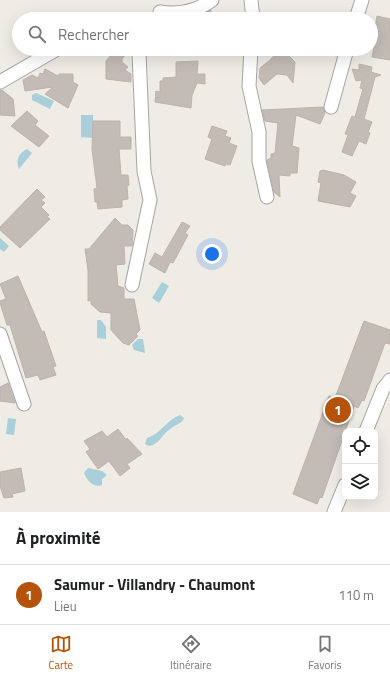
<!DOCTYPE html>
<html lang="fr">
<meta charset="utf-8">
<style>
:root{--surface:#fff;--page:#f6f6f6;--text:#202124;--muted:#757577;--line:#e0e0e0;--accent:#b45309}
body{margin:0;font-family:"Titillium Web",sans-serif;background:var(--page);color:var(--text)}
.controls{position:absolute;right:12px;bottom:12px;display:grid;overflow:hidden;border-radius:8px;box-shadow:0 4px 16px #0002}
.controls button{width:36px;height:36px;display:grid;place-items:center;padding:0;border:0;border-bottom:1px solid var(--line);background:var(--surface);color:var(--text);font:20px sans-serif}
.you{position:absolute;left:212px;top:254px;width:14px;height:14px;margin:-10px;border:3px solid #fff;border-radius:50%;background:#1a73e8;box-shadow:0 0 0 6px #1a73e833}
.badge{display:grid;place-items:center;width:26px;height:26px;border-radius:50%;background:var(--accent);color:#fff;font-size:13px;font-weight:700}
.pin{position:absolute;translate:-50% -50%;border:2px solid #fff;box-shadow:0 1px 4px #0006}
.list{margin:0;padding:0;list-style:none}
h2{display:flex;justify-content:space-between;align-items:center;height:52px;margin:0;padding:0 16px;font-size:17px}
h2 small{font-size:13px;font-weight:400;color:var(--muted)}
.list li{display:grid;grid-template-columns:26px 1fr auto;gap:12px;align-items:center;box-sizing:border-box;height:60px;padding:0 16px;border-top:1px solid var(--line)}
.list b{display:block;font-size:15px;white-space:nowrap}
.list p{margin:0;font-size:13px;white-space:nowrap;color:var(--muted)}
.list em{font-size:13px;font-style:normal;color:var(--muted)}
.icon{flex:none;width:22px;height:22px;fill:none;stroke:currentColor;stroke-width:2;stroke-linecap:round;stroke-linejoin:round}
.map{position:relative;flex:none;width:390px;height:512px;overflow:hidden}
.search{position:absolute;background:var(--surface);box-shadow:0 4px 16px #0002;left:12px;right:12px;top:12px;height:44px;display:flex;align-items:center;gap:10px;box-sizing:border-box;padding:0 14px;border-radius:22px;color:var(--muted);font-size:15px}
.sheet{height:112px;background:var(--surface)}
nav{display:flex;justify-content:space-around;align-items:center;box-sizing:border-box;height:56px;border-top:1px solid var(--line);background:var(--surface);font-size:11px;color:var(--muted)}
nav a{display:grid;justify-items:center;gap:2px}
nav .on{color:var(--accent)}
.map>svg:first-child{display:block}
.water{fill:#a8cfda}
.building{fill:#c3bbb5;stroke:#c0b2a8}
.lines{fill:none;stroke-linecap:round;stroke-linejoin:round}
.minor-casing{stroke:#a5a5a5;stroke-width:15}
.minor{stroke:#fff;stroke-width:13}
</style>
<div class="map">
<svg width="390" height="512" viewBox="0 0 390 512">
<rect width="100%" height="100%" fill="#efebe5"/>
<g class="water">
<path d="M36 93 54 101 50 109 32 100V95Z"/>
<path d="M81 115H93V138L81 137Z"/>
<path d="M27 149 32 153 19 169C15 160 19 153 27 149Z"/>
<path d="M0 238 9 246 4 252 0 249Z"/>
<path d="M162 282 169 286 159 303 152 298Z"/>
<path d="M97 320H101L106 327V339L97 338Z"/>
<path d="M138 339H143L145 353 134 350 132 345Z"/>
<path d="M180 415 184 418C182 424 174 425 169 430 161 435 160 444 149 446L145 444 147 438C161 434 166 420 180 415Z"/>
<path d="M8 418 16 419 14 435 6 434Z"/>
<path d="M88 468 102 471 107 475 102 479V485C94 488 87 481 84 473Z"/>
</g>
<g class="building">
<path d="M211 10V19H189L203 14Z"/>
<path d="M377 16 390 19V60L372 57 376 38 374 35Z"/>
<path d="M116 49 125 55 122 59V62L128 67 125 70 131 74V82L106 79V61Z"/>
<path d="M277 49H290L289 56 295 62 293 83 287 75 277 74 264 85 259 78 260 68 270 60 277 52Z"/>
<path d="M198 61 197 74H205V84L197 83 192 95 191 108 155 102 156 91 160 92V81H163V78L176 77V62Z"/>
<path d="M359 64 372 67 371 72 381 75 375 77 364 119 372 122 368 132 370 133 366 144 359 141 352 156 342 152 348 135 345 134 352 116 355 117 363 89 360 88 362 80 356 81 352 69 359 70Z"/>
<path d="M45 69 58 76 59 74H73V82L78 85 68 108 45 94 53 87 25 91 23 80 32 75 38 78 40 73 43 74Z"/>
<path d="M0 90H2L13 99 15 116 0 115Z"/>
<path d="M323 107 325 113 320 124 296 115 292 146 299 148 297 173H290V176L279 175 280 197 274 192 267 160 271 158V154L275 153 278 123 265 121 262 110Z"/>
<path d="M27 111 38 121 35 125 49 136 39 147 11 126Z"/>
<path d="M93 121H120V137H131V149H119L121 175H128L129 185 127 186 128 199 122 200V207L98 209 97 202H95L94 189 97 188 92 149Z"/>
<path d="M212 126 227 131 225 136 231 138 229 143 237 146 230 165 226 164 225 166 205 159 212 139 208 137Z"/>
<path d="M323 170 344 175 356 182 350 193 356 196 350 207 318 201 321 183 318 182 320 171Z"/>
<path d="M37 189 45 197 41 200 45 203 41 207 49 215 47 217 50 219 20 248 0 230V227Z"/>
<path d="M115 218 122 225H128L133 230 132 246H124L125 264 116 265 118 286 124 288V299H134L140 330 136 334 138 336 129 345 123 343 111 330V313L100 312 91 304V300L88 301V270L85 249H89Z"/>
<path d="M182 222 190 226 185 233 188 235 173 263 170 262 165 273 149 264 155 253 162 257Z"/>
<path d="M18 276 42 332 44 331 56 366 53 367 56 375 40 380 38 375 26 378 10 325H7L0 303V301L6 299 0 284Z"/>
<path d="M364 321 390 330V344L385 343 364 401 362 400 358 408 354 406 322 498 320 497 317 504 293 494 329 396 335 398Z"/>
<path d="M8 383 15 403 0 401V387Z"/>
<path d="M118 429 126 440 127 438 142 454 127 464 130 468 120 476 109 461 98 469 86 452 90 449 84 441 102 431 107 437Z"/>
<path d="M21 468 25 491 12 494 13 497 4 498 0 486V472Z"/>
</g>
<g class="lines">
<g class="minor-casing">
<g id="minor">
<path d="M251 0 253 19"/>
<path d="M160 12C179 15 197 11 212 0"/>
<path d="M356 19 362 0"/>
<path d="M251 49 249 86 259 132V161L267 197"/>
<path d="M0 82 57 49"/>
<path d="M331 107 347 49"/>
<path d="M132 285 150 200 144 171 139 54 136 49"/>
<path d="M0 334 24 404"/>
<path d="M366 431 383 389 390 380"/>
<path d="M334 512 345 485"/>
</g>
</g>
<use href="#minor" class="minor"/>
</g>
</svg>
<div class="controls">
<button><svg class="icon" aria-label="locate" viewBox="0 0 24 24"><circle cx="12" cy="12" r="6"/><path d="M12 2v4M12 18v4M2 12h4M18 12h4"/></svg></button>
<button><svg class="icon" aria-label="layers" viewBox="0 0 24 24"><path d="M12 4l9 5-9 5-9-5zM3 14l9 5 9-5"/></svg></button>
</div>
<div class="you"></div>
<div class="pin badge" style="left:338px;top:410px">1</div>
<div class="search"><svg class="icon" aria-label="search" viewBox="0 0 24 24"><circle cx="10" cy="10" r="6"/><path d="M15 15l6 6"/></svg>Rechercher</div>
</div>
<section class="sheet">
<h2>À proximité<small></small></h2>
<ul class="list">
<li><span class="badge">1</span><div><b>Saumur - Villandry - Chaumont</b><p>Lieu</p></div><em>110 m</em></li>
</ul>
</section>
<nav>
<a class="on"><svg class="icon" aria-label="map" viewBox="0 0 24 24"><path d="M3 6l6-2 6 2 6-2v14l-6 2-6-2-6 2zM9 4v14M15 6v14"/></svg>Carte</a>
<a><svg class="icon" aria-label="directions" viewBox="0 0 24 24"><path d="M12 3l9 9-9 9-9-9zM9 14v-3h6M13 9l2 2-2 2"/></svg>Itinéraire</a>
<a><svg class="icon" aria-label="saved" viewBox="0 0 24 24"><path d="M7 4h10v16l-5-4-5 4z"/></svg>Favoris</a>
</nav>
